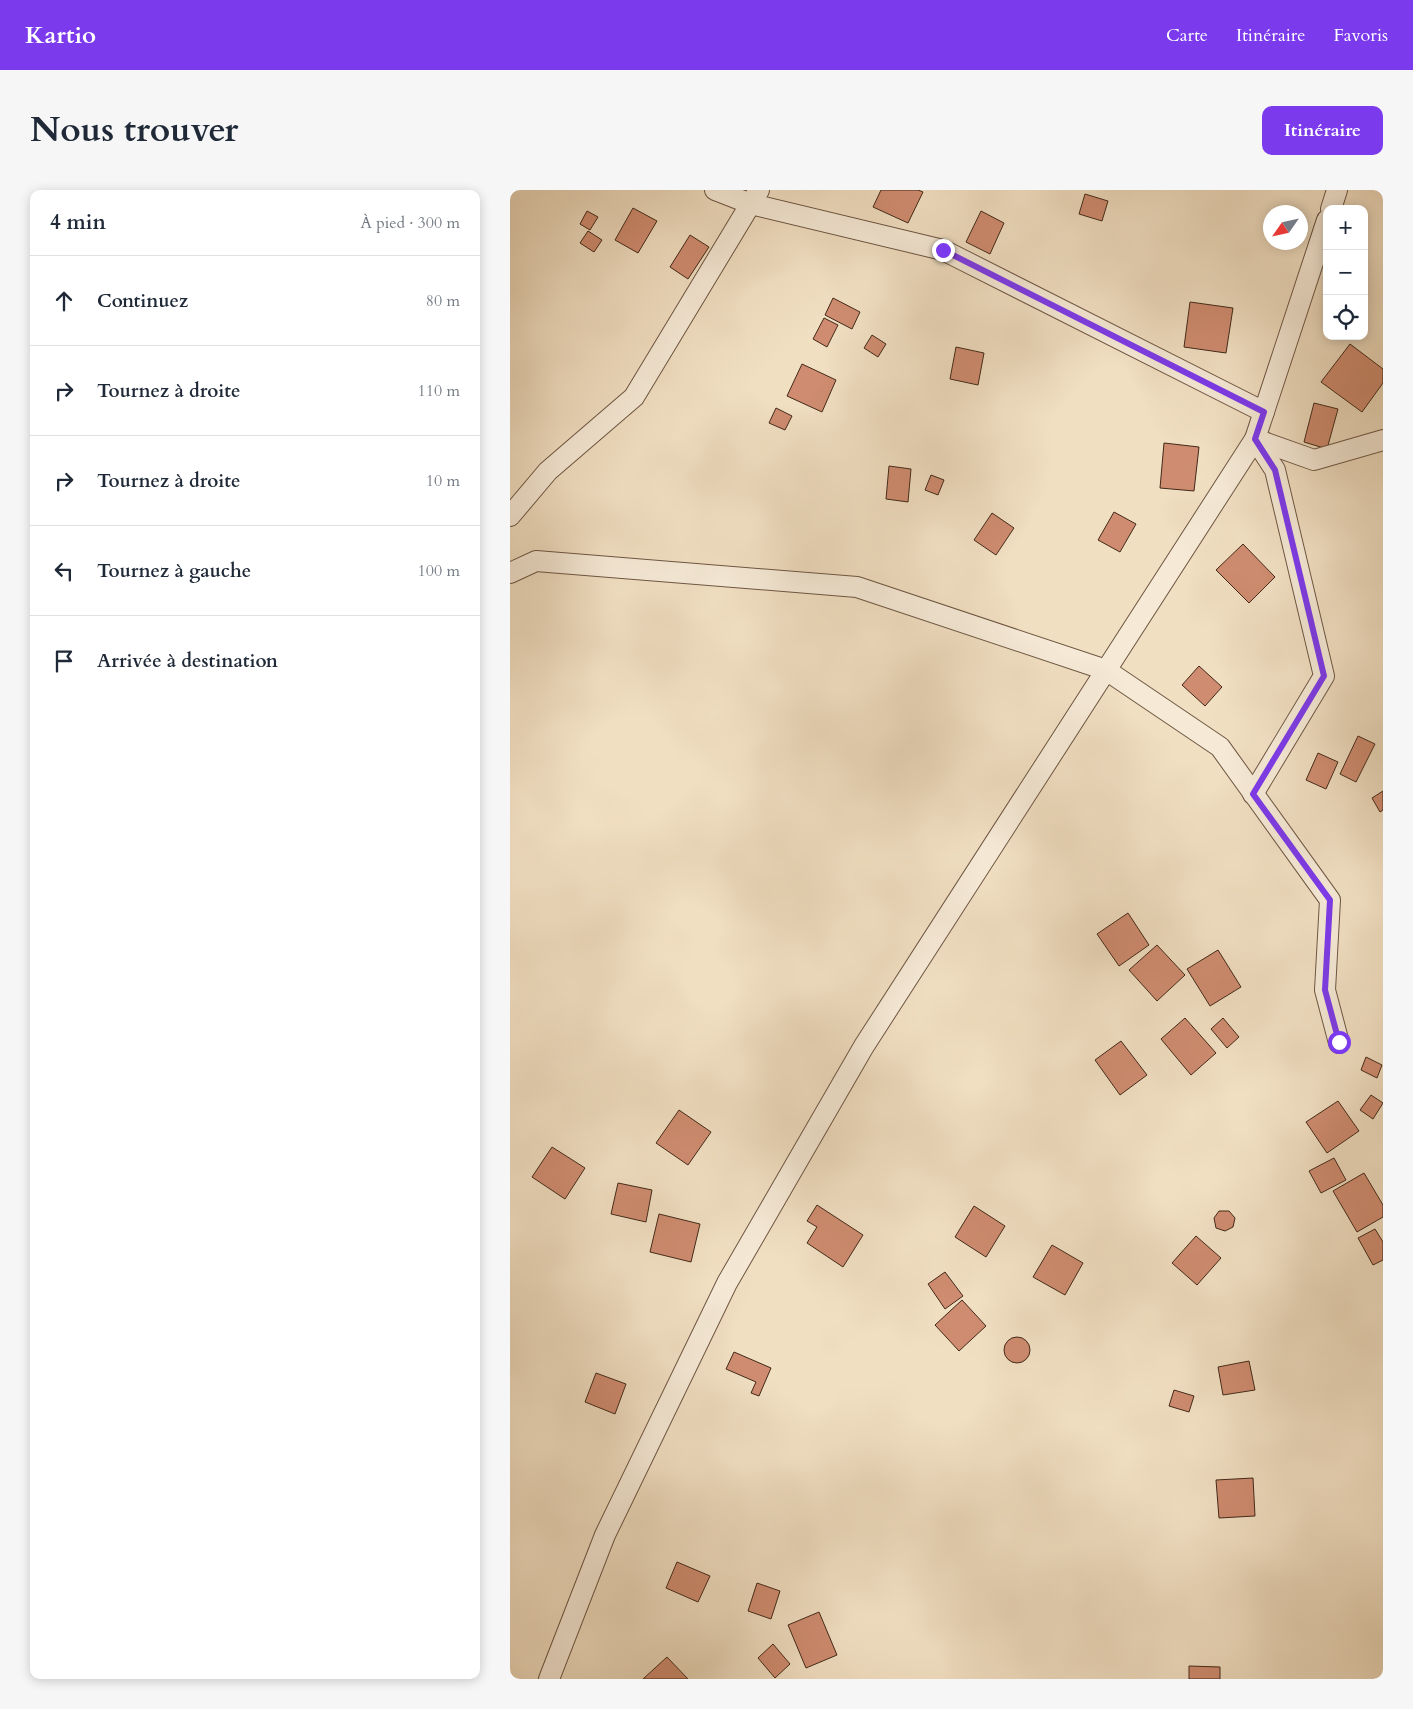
<!DOCTYPE html>
<html lang="fr">
<meta charset="utf-8">
<style>
:root{--surface:#fff;--page:#f6f6f7;--text:#1f2937;--muted:#747a83;--line:#e0e1e3;--accent:#7c3aed}
body{margin:0;font-family:Cardo,serif;background:var(--page);color:var(--text)}
.controls{position:absolute;right:15px;top:15px;display:grid;overflow:hidden;border-radius:10px;box-shadow:0 2px 12px #0003}
.controls button{width:45px;height:45px;display:grid;place-items:center;padding:0;border:0;border-bottom:1px solid var(--line);background:var(--surface);color:var(--text);font:25px sans-serif}
.compass{position:absolute;left:753px;top:15px;width:45px;height:45px;border-radius:50%;background:var(--surface);box-shadow:0 2px 12px #0003;rotate:236deg}
.stop{position:absolute;width:15px;height:15px;margin:-11px;border:4px solid #7c3aed;border-radius:50%;background:#fff}
.stop.end{background:#7c3aed;border-color:#fff;box-shadow:0 1px 5px #0008}
.list{margin:0;padding:0;list-style:none}
h2{display:flex;justify-content:space-between;align-items:center;height:65px;margin:0;padding:0 20px;font-size:21px}
h2 small{font-size:16px;font-weight:400;color:var(--muted)}
.list li{display:grid;grid-template-columns:32px 1fr auto;gap:15px;align-items:center;box-sizing:border-box;height:90px;padding:0 20px;border-top:1px solid var(--line)}
.list b{display:block;font-size:19px;white-space:nowrap}
.list em{font-size:16px;font-style:normal;color:var(--muted)}
.icon{flex:none;width:28px;height:28px;fill:none;stroke:currentColor;stroke-width:2;stroke-linecap:round;stroke-linejoin:round}
.map{position:relative;flex:none;width:873px;height:1489px;overflow:hidden;border-radius:10px}
header{display:flex;align-items:center;gap:30px;box-sizing:border-box;height:70px;padding:0 25px;background:var(--accent);color:#fff}
header strong{font-size:24px}
nav{display:flex;gap:28px;margin-inline-start:auto;font-size:18px}
.intro{display:flex;align-items:center;justify-content:space-between;box-sizing:border-box;height:120px;padding:0 30px}
h1{margin:0;font-size:35px}
.button{padding:12px 22px;border-radius:10px;background:var(--accent);color:#fff;font-size:18px;font-weight:700}
main{display:flex;gap:30px;padding:0 30px}
aside{flex:1;background:var(--surface);border-radius:10px;box-shadow:0 2px 12px #0003}
.map>svg:first-child{display:block}
.building{fill:#cf8c70;stroke:#422919}
.lines{fill:none;stroke-linecap:round;stroke-linejoin:round}
.minor-casing{stroke:#6e5643;stroke-width:22}
.minor{stroke:#f6ead7;stroke-width:20}
.route{stroke:#7c3aed;stroke-width:6}
</style>
<header>
<strong>Kartio</strong>
<nav><a>Carte</a><a>Itinéraire</a><a>Favoris</a></nav>
</header>
<div class="intro"><h1>Nous trouver</h1><a class="button">Itinéraire</a></div>
<main>
<aside>
<h2>4 min<small>À pied · 300 m</small></h2>
<ul class="list">
<li><svg class="icon" aria-label="ahead" viewBox="0 0 24 24"><path d="M12 20V5M6 11l6-6 6 6"/></svg><div><b>Continuez</b></div><em>80 m</em></li>
<li><svg class="icon" aria-label="right" viewBox="0 0 24 24"><path d="M7 20v-9h11M14 6l5 5-5 5"/></svg><div><b>Tournez à droite</b></div><em>110 m</em></li>
<li><svg class="icon" aria-label="right" viewBox="0 0 24 24"><path d="M7 20v-9h11M14 6l5 5-5 5"/></svg><div><b>Tournez à droite</b></div><em>10 m</em></li>
<li><svg class="icon" aria-label="left" viewBox="0 0 24 24"><path d="M17 20v-9H6M10 6l-5 5 5 5"/></svg><div><b>Tournez à gauche</b></div><em>100 m</em></li>
<li><svg class="icon" aria-label="arrive" viewBox="0 0 24 24"><path d="M6 21V4h12l-3 4 3 4H6"/></svg><div><b>Arrivée à destination</b></div></li>
</ul>
</aside>
<div class="map">
<svg width="873" height="1489" viewBox="0 0 873 1489">
<rect width="100%" height="100%" fill="#f1dfc2"/>
<filter id="stains"><feTurbulence type="fractalNoise" baseFrequency=".004" numOctaves="4"/><feColorMatrix values="0 0 0 0 .2 0 0 0 0 .09 0 0 0 0 .02 0 0 0 .5 -.17"/></filter>
<radialGradient id="worn" r=".72"><stop offset=".6" stop-color="#630" stop-opacity="0"/><stop offset="1" stop-color="#630" stop-opacity=".3"/></radialGradient>
<g class="building">
<path d="M371 0H408L413 2 398 33 363 17Z"/>
<path d="M575 4 598 11 592 31 569 24Z"/>
<path d="M123 18 147 31 128 63 105 50Z"/>
<path d="M77 21 88 27 80 40 70 34Z"/>
<path d="M471 21 494 33 480 64 456 52Z"/>
<path d="M78 41 92 50 84 62 70 53Z"/>
<path d="M180 45 199 57 178 89 160 77Z"/>
<path d="M323 108 350 122 342 139 315 125Z"/>
<path d="M680 112 723 118 716 163 674 157Z"/>
<path d="M314 128 328 135 317 157 303 149Z"/>
<path d="M362 145 376 154 368 167 354 158Z"/>
<path d="M840 154 873 179V193L852 222 811 192Z"/>
<path d="M446 157 474 163 468 195 440 189Z"/>
<path d="M292 174 326 190 312 222 277 206Z"/>
<path d="M804 213 828 219 817 259 794 252Z"/>
<path d="M266 218 282 226 275 240 259 233Z"/>
<path d="M654 253 689 257 684 301 650 298Z"/>
<path d="M379 276 401 279 398 312 376 309Z"/>
<path d="M421 285 434 290 428 305 415 300Z"/>
<path d="M604 322 626 334 610 362 588 350Z"/>
<path d="M482 323 504 338 486 365 464 350Z"/>
<path d="M733 354 765 387 739 413 706 380Z"/>
<path d="M689 476 712 497 695 516 672 495Z"/>
<path d="M848 546 865 554 846 592 830 584Z"/>
<path d="M808 563 828 572 816 599 796 590Z"/>
<path d="M873 601V620L870 622 862 608Z"/>
<path d="M618 723 639 755 609 776 587 744Z"/>
<path d="M647 755 675 785 647 811 619 780Z"/>
<path d="M708 760 731 797 700 816 677 779Z"/>
<path d="M675 828 706 863 681 885 651 849Z"/>
<path d="M713 828 729 847 717 858 701 839Z"/>
<path d="M611 851 637 885 610 905 585 870Z"/>
<path d="M856 867 872 875 867 888 851 880Z"/>
<path d="M861 905 873 913 863 929 850 920Z"/>
<path d="M828 911 849 941 817 963 796 932Z"/>
<path d="M169 920 201 942 178 975 146 953Z"/>
<path d="M42 957 75 978 55 1009 22 987Z"/>
<path d="M824 968 836 990 811 1003 799 981Z"/>
<path d="M854 983 873 1015V1027L847 1042 823 1001Z"/>
<path d="M108 993 142 1000 136 1032 101 1024Z"/>
<path d="M307 1015 353 1045 333 1077 297 1053 307 1037 297 1031Z"/>
<path d="M464 1016 495 1036 476 1067 445 1047Z"/>
<path d="M709 1021H719L725 1028 723 1037 715 1041 706 1038 704 1028Z"/>
<path d="M149 1024 190 1034 181 1072 140 1062Z"/>
<path d="M865 1039 873 1052V1070L863 1075 848 1048Z"/>
<path d="M686 1046 711 1068 687 1095 662 1073Z"/>
<path d="M542 1055 573 1073 555 1105 523 1087Z"/>
<path d="M435 1082 453 1106 435 1119 418 1094Z"/>
<path d="M452 1110 476 1136 449 1161 425 1135Z"/>
<circle cx="507" cy="1160" r="13"/>
<path d="M224 1162 261 1178 249 1206 241 1203 246 1192 216 1179Z"/>
<path d="M739 1171 745 1200 713 1205 708 1177Z"/>
<path d="M86 1183 116 1194 105 1224 75 1212Z"/>
<path d="M664 1200 684 1206 679 1222 659 1216Z"/>
<path d="M743 1288 745 1326 709 1328 706 1290Z"/>
<path d="M167 1372 200 1386 188 1412 156 1398Z"/>
<path d="M247 1393 270 1401 261 1429 238 1421Z"/>
<path d="M309 1422 327 1465 296 1478 278 1435Z"/>
<path d="M263 1454 280 1474 265 1488 248 1468Z"/>
<path d="M157 1467 178 1489H133Z"/>
<path d="M679 1476 710 1477V1489H679Z"/>
</g>
<g class="lines">
<g class="minor-casing">
<g id="minor">
<path d="M205 0 241 14 433 60 754 222"/>
<path d="M821 19 827 0"/>
<path d="M745 249 804 270 873 250"/>
<path d="M0 326 38 281 124 207 249 0"/>
<path d="M0 383 26 371 347 397 596 480 710 557 820 710 815 800 829 853"/>
<path d="M743 604 814 486 765 280 745 249"/>
<path d="M39 1489 95 1345 217 1093 354 856 745 249 817 30"/>
</g>
</g>
<use href="#minor" class="minor"/>
</g>
<g class="lines">
<path class="route" d="M433 60 754 222 745 249 765 280 814 486 743 604 820 710 815 800 829 852"/>
</g>
<rect width="100%" height="100%" filter="url(#stains)"/>
<rect width="100%" height="100%" fill="url(#worn)"/>
</svg>
<div class="controls">
<button>+</button>
<button>−</button>
<button><svg class="icon" aria-label="locate" viewBox="0 0 24 24"><circle cx="12" cy="12" r="6"/><path d="M12 2v4M12 18v4M2 12h4M18 12h4"/></svg></button>
</div>
<svg class="compass" viewBox="-18 -18 36 36"><path d="M0-13l5 13h-10z" fill="#e53935"/><path d="M0 13l5-13h-10z" fill="#747a83"/></svg>
<div class="stop" style="left:829px;top:852px"></div>
<div class="stop end" style="left:433px;top:60px"></div>
</div>
</main>
